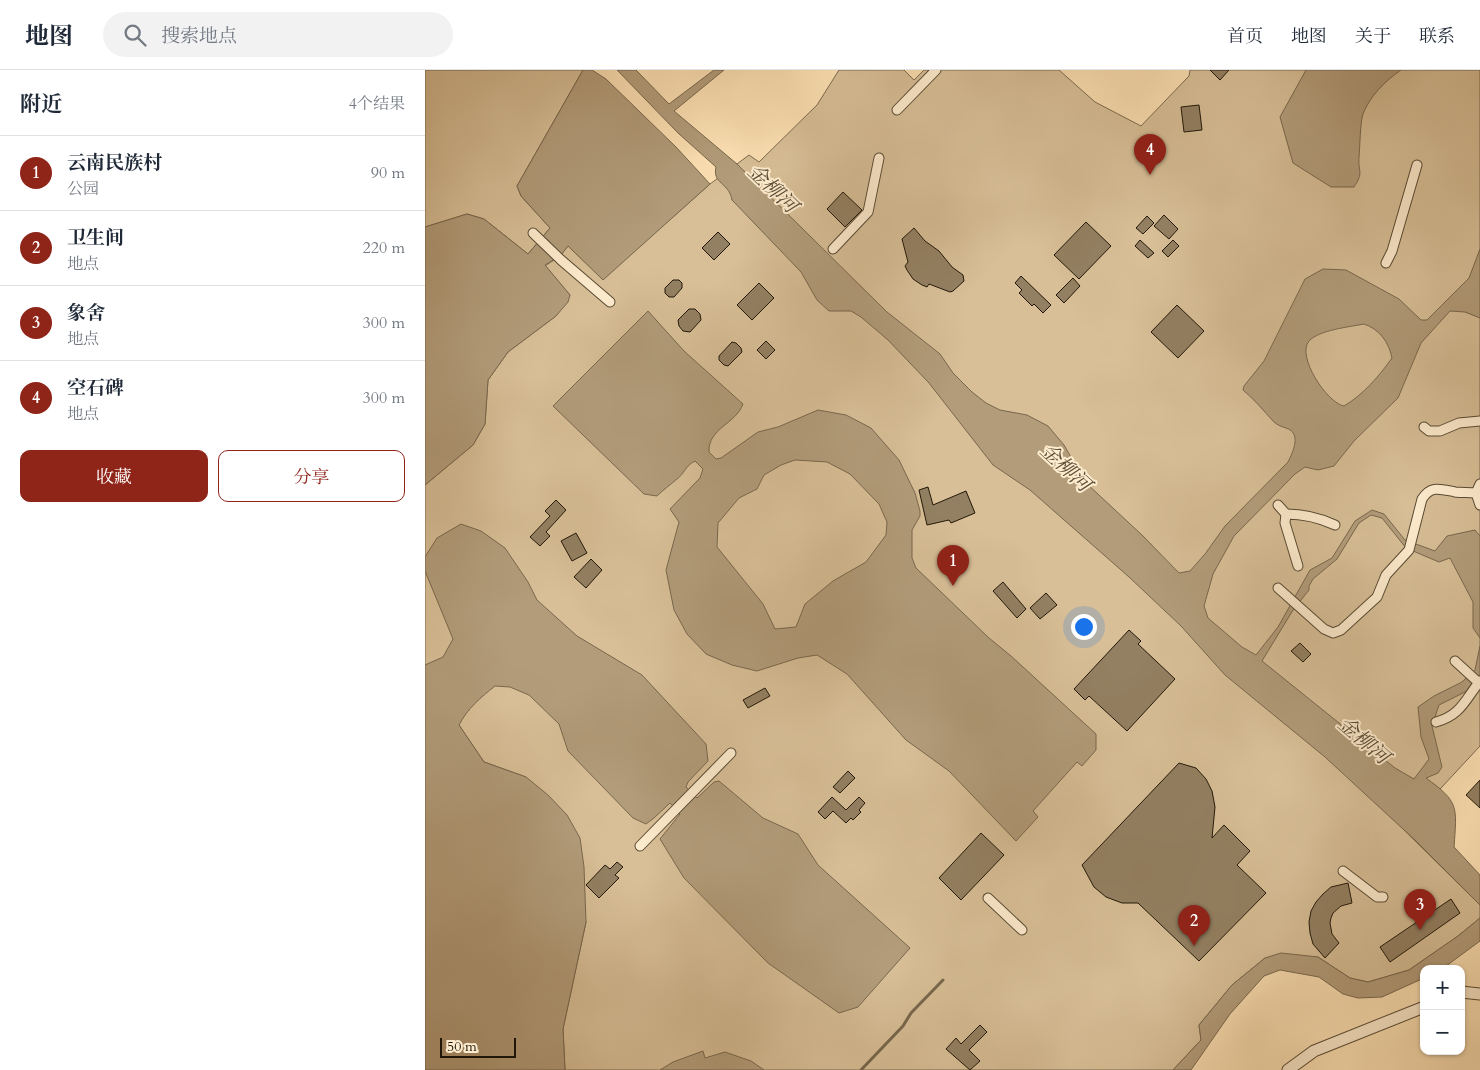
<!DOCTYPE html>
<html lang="zh">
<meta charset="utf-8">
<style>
:root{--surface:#fff;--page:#f2f2f3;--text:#1f2937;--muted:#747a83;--line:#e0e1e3;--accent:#8f2418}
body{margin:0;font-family:Cardo,"Noto Serif SC",serif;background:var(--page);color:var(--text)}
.controls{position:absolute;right:15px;bottom:15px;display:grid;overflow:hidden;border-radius:10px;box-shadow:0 1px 4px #0004}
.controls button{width:45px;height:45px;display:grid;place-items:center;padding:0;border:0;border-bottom:1px solid var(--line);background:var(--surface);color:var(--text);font:25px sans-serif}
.scale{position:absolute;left:15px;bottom:12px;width:76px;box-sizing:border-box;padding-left:5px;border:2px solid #211709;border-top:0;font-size:14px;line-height:18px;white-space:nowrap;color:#211709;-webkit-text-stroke:4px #feecce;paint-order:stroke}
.you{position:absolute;left:658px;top:556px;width:18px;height:18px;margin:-12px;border:4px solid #fff;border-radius:50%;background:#1a73e8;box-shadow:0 0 0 8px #1a73e833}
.badge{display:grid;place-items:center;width:32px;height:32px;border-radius:50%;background:var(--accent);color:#fff;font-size:16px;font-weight:700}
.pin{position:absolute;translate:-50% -41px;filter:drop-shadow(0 1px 2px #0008)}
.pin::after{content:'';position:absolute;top:26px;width:18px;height:15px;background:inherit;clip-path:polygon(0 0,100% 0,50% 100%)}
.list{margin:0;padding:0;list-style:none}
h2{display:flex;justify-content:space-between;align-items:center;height:65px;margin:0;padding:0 20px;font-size:21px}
h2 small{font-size:16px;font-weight:400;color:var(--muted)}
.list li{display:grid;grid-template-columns:32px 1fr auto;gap:15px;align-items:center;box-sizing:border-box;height:75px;padding:0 20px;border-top:1px solid var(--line)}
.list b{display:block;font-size:19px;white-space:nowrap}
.list p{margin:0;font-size:16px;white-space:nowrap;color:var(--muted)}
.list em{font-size:16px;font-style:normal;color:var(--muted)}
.actions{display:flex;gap:10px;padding:15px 20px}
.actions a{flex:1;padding:11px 0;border:1px solid var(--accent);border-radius:10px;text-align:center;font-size:18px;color:var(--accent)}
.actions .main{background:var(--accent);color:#fff}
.icon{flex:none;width:28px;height:28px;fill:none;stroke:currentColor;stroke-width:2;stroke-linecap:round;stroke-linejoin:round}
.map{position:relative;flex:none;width:1055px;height:1000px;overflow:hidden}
header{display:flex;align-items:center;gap:30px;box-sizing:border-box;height:70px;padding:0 25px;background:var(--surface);border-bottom:1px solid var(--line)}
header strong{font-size:24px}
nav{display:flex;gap:28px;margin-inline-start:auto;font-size:18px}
.search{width:350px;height:45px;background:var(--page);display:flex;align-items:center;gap:12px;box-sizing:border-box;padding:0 18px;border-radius:28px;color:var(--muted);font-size:19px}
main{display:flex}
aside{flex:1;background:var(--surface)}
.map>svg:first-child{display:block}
.green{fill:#d8bf97;stroke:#7c6b50}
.water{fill:#b29c7a;stroke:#78674d;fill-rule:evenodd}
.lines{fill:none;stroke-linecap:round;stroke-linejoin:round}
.stream{stroke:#78674d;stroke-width:3}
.building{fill:#938062;stroke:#211709}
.pedestrian-casing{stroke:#584a34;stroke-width:11}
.minor-casing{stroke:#584a34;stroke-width:13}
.pedestrian{stroke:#feecce;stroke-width:9}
.minor{stroke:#feecce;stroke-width:11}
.labels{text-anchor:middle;stroke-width:4;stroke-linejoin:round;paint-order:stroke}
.water-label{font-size:20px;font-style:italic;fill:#5b4c36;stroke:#feecce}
</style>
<header>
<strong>地图</strong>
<div class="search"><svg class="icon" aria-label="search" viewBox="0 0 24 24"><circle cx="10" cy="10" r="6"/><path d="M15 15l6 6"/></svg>搜索地点</div>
<nav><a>首页</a><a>地图</a><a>关于</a><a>联系</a></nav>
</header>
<main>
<aside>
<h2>附近<small>4个结果</small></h2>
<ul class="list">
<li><span class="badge">1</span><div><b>云南民族村</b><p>公园</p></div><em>90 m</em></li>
<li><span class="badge">2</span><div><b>卫生间</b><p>地点</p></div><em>220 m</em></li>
<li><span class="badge">3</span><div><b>象舍</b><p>地点</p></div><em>300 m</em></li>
<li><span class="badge">4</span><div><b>空石碑</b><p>地点</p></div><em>300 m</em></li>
</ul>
<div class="actions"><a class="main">收藏</a><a>分享</a></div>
</aside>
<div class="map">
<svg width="1055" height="1000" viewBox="0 0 1055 1000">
<rect width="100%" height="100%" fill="#fde1b4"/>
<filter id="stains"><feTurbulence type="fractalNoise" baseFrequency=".004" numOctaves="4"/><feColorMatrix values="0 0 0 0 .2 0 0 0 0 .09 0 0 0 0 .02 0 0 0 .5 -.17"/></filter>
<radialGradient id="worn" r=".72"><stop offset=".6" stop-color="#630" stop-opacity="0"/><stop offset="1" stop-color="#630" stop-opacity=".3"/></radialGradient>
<g class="green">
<path d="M0 0H158L92 116 96 126 125 158 103 184 59 149 42 144 0 157Z"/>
<path d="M414 0H479L489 10 499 0H634L670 32 716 56 764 6 765 0H1055V676L978 759 1055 835V848L1033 866 984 900 943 912 925 908 893 887 840 888 807 915 774 955 776 970 748 1000H140L138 959 161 852 101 707 59 692 34 655 0 617V415L48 375 60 354 63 310 83 282 131 246 145 225 120 196 135 186 143 176 178 209 285 114 324 85 334 92 392 35Z"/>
</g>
<g class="water">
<path d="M158 0H167L181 9 251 77 285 114 178 210 143 176 135 186 120 195 145 225 143 232 131 246 83 282 63 310 60 354 48 375 0 415V157L42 144 59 149 103 184 125 158 96 126 92 116Z"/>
<path d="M192 0H211L244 34 289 0H299L249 41 312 94 462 242 515 284 528 303 547 322 561 333 575 340 602 345 623 356 639 375 660 412 718 466 754 503 765 501 780 484 800 456 863 392C868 382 877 363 861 358 855 356 852 355 848 351 838 340 829 329 818 320L819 316 839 291 880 209 898 199 921 200 974 229 996 250H1002L1044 208 1055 179V248L1040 242 1025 241 996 273 973 328 929 371 909 396 893 400 880 397 870 404 809 466 788 504 779 536 783 548 817 577 831 585 853 557 885 500 907 488 930 451 947 440 959 444 980 470 1010 481 1022 466 1050 460 1055 466V568L1048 558V532L1025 488 1014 492 981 478 957 448 946 445 934 453 912 489 888 509 884 516V520L868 540 837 591 970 698 989 709 1004 689 996 667 993 637 1009 626 1037 612 1050 600 1055 576V605L1040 622 1014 635 1007 656 1017 697 1013 703 1001 708C1034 732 1032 736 1029 777L1055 805V835L991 771 900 687 800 605 756 556 704 507 605 420 568 395 504 313 463 270 436 247 426 241H404L392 230 376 202 307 130C304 112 287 114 291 97L253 63ZM939 254C954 259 964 272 967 288 955 305 938 325 919 336 902 333 871 286 884 271 894 260 924 257 939 254Z"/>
<path d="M881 0H976C960 11 945 26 938 44 935 53 935 77 934 87 933 103 939 102 929 117H906L868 93 855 47Z"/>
<path d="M223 241 259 281 318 334C311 354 283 358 284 382L291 389 296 388 333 362 353 357 393 340 421 345 446 358 474 390 490 423 495 441V446L487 460V488L491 498 564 568 586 586 671 664V680L657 696 652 692 608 741 613 747 591 771 524 701 481 670 422 604 392 585 373 588 332 601 307 595 281 584 262 564 249 540 241 500 254 452 245 439 275 408 278 399 270 391C261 395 259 404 252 409 245 415 238 420 232 426L219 424 128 336ZM370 390 402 392 425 404 454 434 462 452 461 465 441 492 408 511 380 534 371 557 350 559 338 534 292 477 293 453 314 428 332 419 339 405 356 395Z"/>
<path d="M36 454 56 461 80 478 103 512 112 530 152 566 217 605 281 674 283 691 263 712 261 717 272 728 289 712 294 711 338 748 373 764 393 795 485 878 433 937 414 943 343 893 259 808 235 769 255 744 245 733 229 748 221 754 208 748 143 681 134 654 104 625 85 617 70 616C55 628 43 638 34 655L59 692 101 707 123 725 142 745 155 768 159 797 161 852 138 959 140 1000H0V595L18 587 28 569 0 501V487L12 468Z"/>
<path d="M1055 848V871L1017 899H999V908L957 927 933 928 918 924 894 907 855 900 839 906 805 944 766 1000H748L776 970 774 955 807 915 840 888 856 883 893 887 925 908 943 912 984 900 1033 866Z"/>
<path d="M278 981 280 988 300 982 326 991 339 1000H235L248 992Z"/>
</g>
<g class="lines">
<path class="stream" d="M436 1000 478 956 486 943 518 910"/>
</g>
<g class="building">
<path d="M785 0H804L795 10Z"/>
<path d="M774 35 777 60 759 62 756 37Z"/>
<path d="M418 122 437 140 420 157 402 139Z"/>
<path d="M739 145 753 159 744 169 729 156Z"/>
<path d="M722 146 729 153 718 164 711 158Z"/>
<path d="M661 152 686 176 654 209 629 185Z"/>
<path d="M489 158 500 171 514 181 527 197 538 205 539 211 528 221 525 222 504 214 502 217 497 215 488 209 482 200 480 196 483 192 477 169Z"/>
<path d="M293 162 305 174 289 190 277 178Z"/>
<path d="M715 170 729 183 723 188 710 176Z"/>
<path d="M748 170 754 176 743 187 737 181Z"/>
<path d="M596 206 626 235 618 243 609 234 607 236 594 223 597 220 590 213Z"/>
<path d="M648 208 655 216 639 233 631 225Z"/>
<path d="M248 210H254L257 213V218L249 227H244L240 223V218Z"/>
<path d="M334 213 349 228 327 250 312 235Z"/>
<path d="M752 235 779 261 753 288 726 262Z"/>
<path d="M264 239H270L275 244 276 250 265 262 258 261 254 256 253 250Z"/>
<path d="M341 271 350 280 341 289 332 280Z"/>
<path d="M307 272 311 273 316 278 317 282 303 296 299 295 294 290V286Z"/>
<path d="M503 417 508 435 541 421 550 443 526 453 524 450 502 455 494 420Z"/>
<path d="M131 430 141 440 121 462 125 466 115 476 105 467 125 446 120 441Z"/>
<path d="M151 463 162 483 147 491 136 471Z"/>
<path d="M166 489 177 500 161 518 149 507Z"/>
<path d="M578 512 601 539 592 548 568 521Z"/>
<path d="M621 523 632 535 615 549 605 538Z"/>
<path d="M704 560 716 571 713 574 750 609 702 661 664 626 660 630 649 619Z"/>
<path d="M875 573 886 584 878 592 866 581Z"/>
<path d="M340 618 345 626 323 638 318 630Z"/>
<path d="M754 693 771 698 781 709 787 721 790 737 787 768 799 755 825 781 812 795 841 823 774 891 713 833H697L681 827 669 817 657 795Z"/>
<path d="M423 701 430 708 415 723 408 717Z"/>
<path d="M1055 710V738L1041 725Z"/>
<path d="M407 727 421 740 434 727 440 733 434 740 436 742 428 750 426 748 421 753 408 741 400 749 393 742Z"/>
<path d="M556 763 579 785 536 830 514 808Z"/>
<path d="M192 792 198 797 190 805 194 808 174 828 161 815 180 795 185 799Z"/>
<path d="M923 813 927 833 916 836 908 843 906 848 905 853 907 864 914 873 900 888 888 874 885 863 884 852 886 841 891 832 898 824 906 817Z"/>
<path d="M1026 829 1035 843 965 892 955 877Z"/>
<path d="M555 955 562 962 544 980 555 991 545 1000 521 979 531 968 536 974Z"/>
</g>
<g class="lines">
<g class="pedestrian-casing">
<g id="pedestrian">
<path d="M472 40 511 0"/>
<path d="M108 163 136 190 185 232"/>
<path d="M408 179 443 142 454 88"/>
<path d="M961 193 967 181 992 95"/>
<path d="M999 357 1004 361H1015L1034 353 1055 351"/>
<path d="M1055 414 1051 423 1055 435"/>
<path d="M853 435 861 444"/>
<path d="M873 496 860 453 861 444C878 444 895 448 910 455"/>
<path d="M853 518 899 559 908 563 916 560 952 527 961 505 984 480 997 429C1006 415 1015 419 1030 422 1037 423 1044 422 1051 423"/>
<path d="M1030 591 1054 613"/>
<path d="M1011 652C1036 645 1040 630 1055 611"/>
<path d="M215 776 306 683"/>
<path d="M918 801 952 827H958"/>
<path d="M563 828 597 860"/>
</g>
</g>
<g class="minor-casing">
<g id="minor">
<path d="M1036 922 1055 924"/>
<path d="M863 1000 889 981 999 937"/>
</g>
</g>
<use href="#pedestrian" class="pedestrian"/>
<use href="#minor" class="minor"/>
</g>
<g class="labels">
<g class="water-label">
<text transform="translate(348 118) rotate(44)" y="7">金柳河</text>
<text transform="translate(641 397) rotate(43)" y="7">金柳河</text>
<text transform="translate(939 670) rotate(41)" y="7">金柳河</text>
</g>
</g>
<rect width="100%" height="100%" filter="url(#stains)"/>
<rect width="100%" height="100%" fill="url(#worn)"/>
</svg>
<div class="controls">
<button>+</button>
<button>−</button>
</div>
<div class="scale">50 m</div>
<div class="you"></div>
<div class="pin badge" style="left:528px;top:516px">1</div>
<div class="pin badge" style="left:769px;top:876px">2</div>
<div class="pin badge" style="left:995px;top:860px">3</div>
<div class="pin badge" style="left:725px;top:105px">4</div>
</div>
</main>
